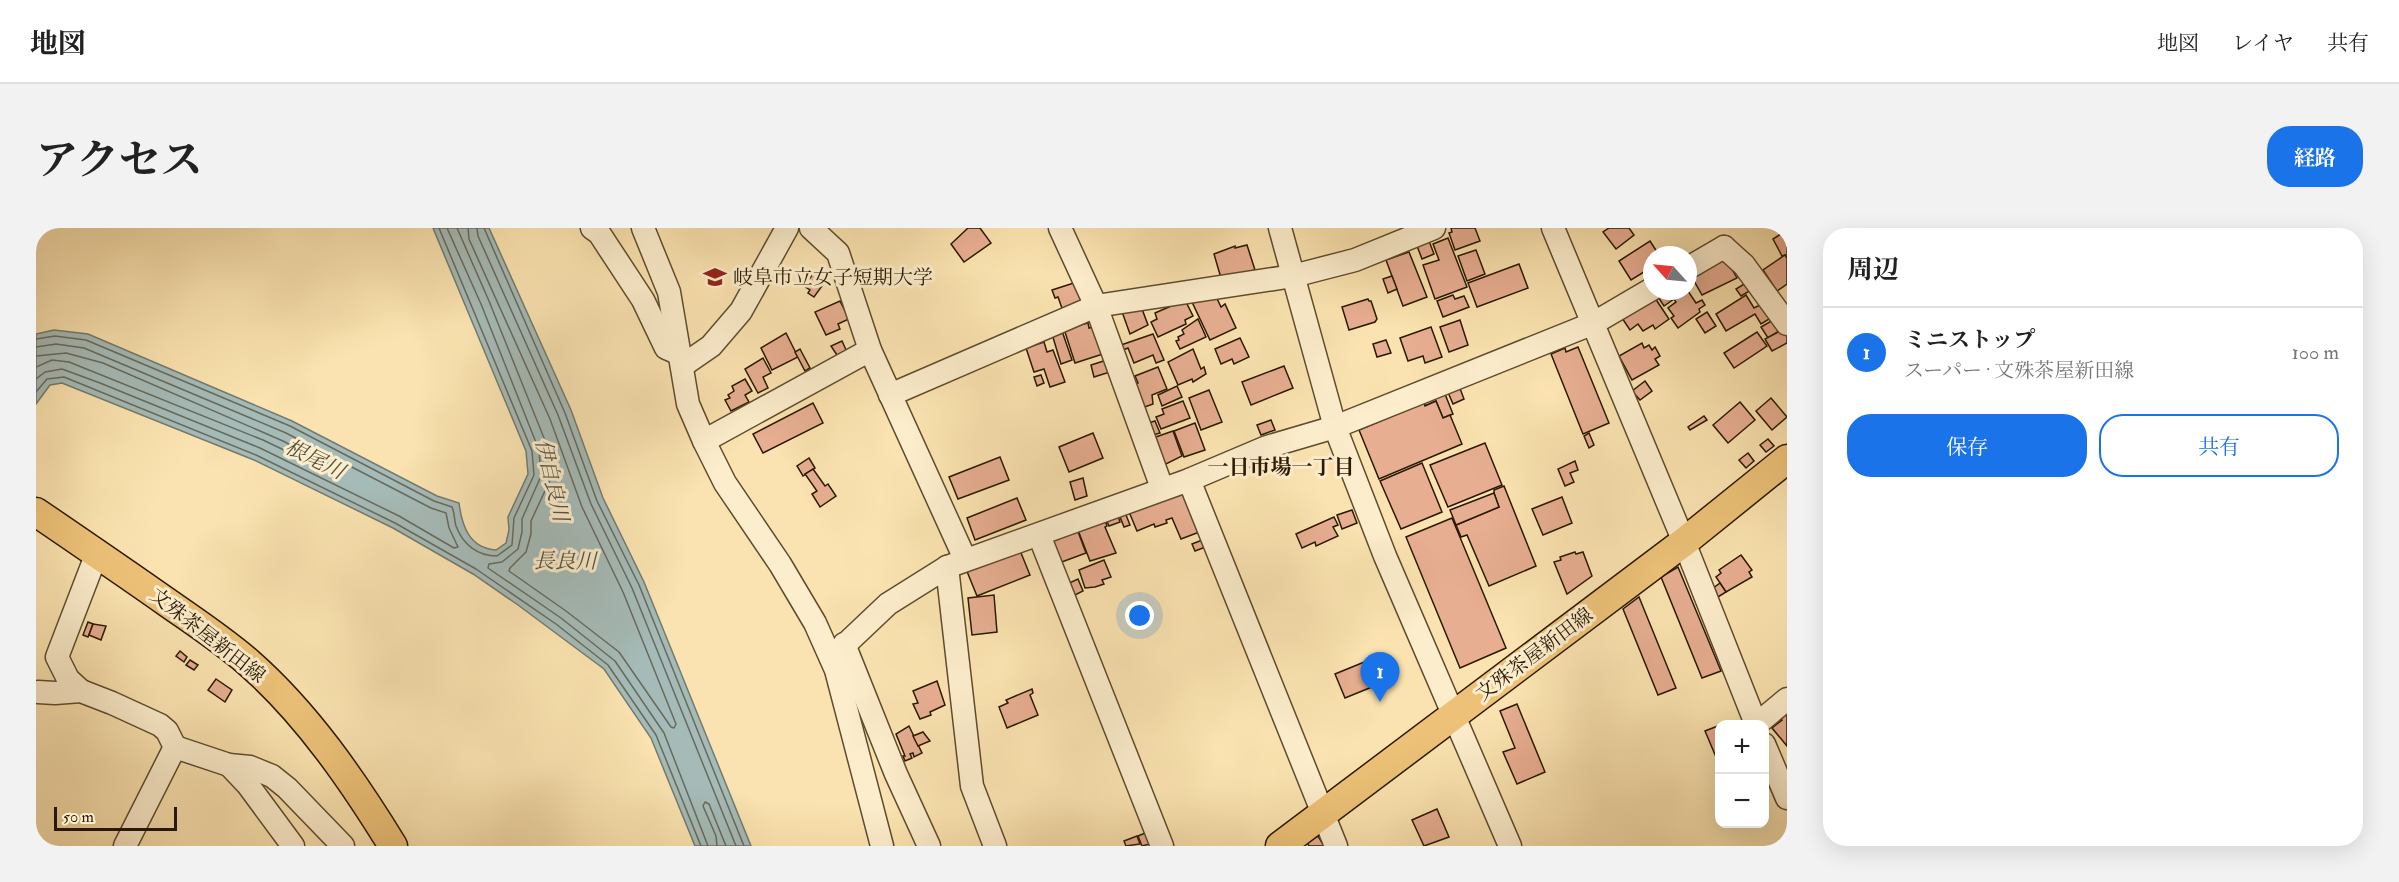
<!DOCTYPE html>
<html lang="ja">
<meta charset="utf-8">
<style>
:root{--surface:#fff;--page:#f2f2f2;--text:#222;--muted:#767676;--line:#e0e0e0;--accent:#1a73e8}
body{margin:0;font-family:"IM FELL Double Pica","Noto Serif JP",serif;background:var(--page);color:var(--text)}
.controls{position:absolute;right:18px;bottom:18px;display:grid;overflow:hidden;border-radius:12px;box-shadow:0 6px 24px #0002}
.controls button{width:54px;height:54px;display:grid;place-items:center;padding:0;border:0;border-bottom:2px solid var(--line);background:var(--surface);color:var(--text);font:30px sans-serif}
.compass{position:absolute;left:1607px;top:18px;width:54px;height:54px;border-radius:50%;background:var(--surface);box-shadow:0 6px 24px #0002;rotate:297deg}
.scale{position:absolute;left:18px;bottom:15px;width:123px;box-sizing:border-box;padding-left:6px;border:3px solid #2a1902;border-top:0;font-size:16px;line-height:21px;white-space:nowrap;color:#2a1902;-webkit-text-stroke:4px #fcedcc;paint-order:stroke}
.you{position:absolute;left:1104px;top:388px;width:21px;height:21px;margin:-15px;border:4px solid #fff;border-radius:50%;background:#1a73e8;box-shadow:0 0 0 9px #1a73e833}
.badge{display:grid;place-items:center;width:39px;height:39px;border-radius:50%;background:var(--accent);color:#fff;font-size:20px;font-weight:700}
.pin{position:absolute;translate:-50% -50px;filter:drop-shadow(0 2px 3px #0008)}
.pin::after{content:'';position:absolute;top:32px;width:21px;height:18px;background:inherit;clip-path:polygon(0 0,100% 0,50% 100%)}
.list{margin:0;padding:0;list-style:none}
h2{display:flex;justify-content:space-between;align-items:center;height:78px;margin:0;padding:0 24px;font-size:26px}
h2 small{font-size:20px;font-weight:400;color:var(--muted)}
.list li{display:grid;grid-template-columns:39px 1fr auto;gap:18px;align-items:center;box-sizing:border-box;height:90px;padding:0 24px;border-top:2px solid var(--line)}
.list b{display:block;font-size:22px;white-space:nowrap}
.list p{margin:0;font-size:20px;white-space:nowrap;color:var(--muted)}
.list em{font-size:20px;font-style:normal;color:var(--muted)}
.actions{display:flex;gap:12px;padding:18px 24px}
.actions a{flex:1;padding:14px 0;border:2px solid var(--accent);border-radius:24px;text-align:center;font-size:21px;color:var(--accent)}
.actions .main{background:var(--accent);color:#fff}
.map{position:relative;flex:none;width:1751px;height:618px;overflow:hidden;border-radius:24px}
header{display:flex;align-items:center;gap:36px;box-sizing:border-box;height:84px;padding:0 30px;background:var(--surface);border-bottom:2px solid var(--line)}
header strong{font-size:28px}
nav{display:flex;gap:33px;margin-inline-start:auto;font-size:21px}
.intro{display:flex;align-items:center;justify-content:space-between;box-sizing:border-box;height:144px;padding:0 36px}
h1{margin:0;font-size:42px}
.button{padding:15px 27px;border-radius:24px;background:var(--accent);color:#fff;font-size:21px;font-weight:700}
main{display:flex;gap:36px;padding:0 36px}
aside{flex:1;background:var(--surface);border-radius:24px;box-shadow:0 6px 24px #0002}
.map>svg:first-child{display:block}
.water{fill:#a5bbb8;stroke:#747a6f;stroke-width:1.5}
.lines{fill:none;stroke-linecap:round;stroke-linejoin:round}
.shore{stroke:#686a5d;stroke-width:1.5}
.building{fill:#e7ae91;stroke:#2a1902;stroke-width:1.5}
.minor-casing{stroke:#5e4c2e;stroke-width:25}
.major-casing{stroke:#2a1902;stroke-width:31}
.minor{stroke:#fcedcc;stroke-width:22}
.major{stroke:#edc278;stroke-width:28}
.labels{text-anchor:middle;stroke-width:6;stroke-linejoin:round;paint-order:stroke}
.poi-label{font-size:20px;fill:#2a1902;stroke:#fcedcc;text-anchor:start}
.street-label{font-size:20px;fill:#2a1902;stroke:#fcedcc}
.water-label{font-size:21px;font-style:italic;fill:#555242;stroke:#fcedcc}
.neighbourhood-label{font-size:21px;font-weight:bold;fill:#2a1902;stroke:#fcedcc}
</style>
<header>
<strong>地図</strong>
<nav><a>地図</a><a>レイヤ</a><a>共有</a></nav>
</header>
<div class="intro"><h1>アクセス</h1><a class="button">経路</a></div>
<main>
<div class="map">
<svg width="1751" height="618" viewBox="0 0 1751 618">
<rect width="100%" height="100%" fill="#fae3b0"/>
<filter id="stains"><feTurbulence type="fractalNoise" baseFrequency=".00333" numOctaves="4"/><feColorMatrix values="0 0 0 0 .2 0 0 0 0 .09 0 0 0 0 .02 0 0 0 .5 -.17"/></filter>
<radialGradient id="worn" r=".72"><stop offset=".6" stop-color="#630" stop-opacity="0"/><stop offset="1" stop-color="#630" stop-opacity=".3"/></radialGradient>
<path class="water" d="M397 0H453L535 182 567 270 608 354 715 618H659L615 510 568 441 482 377 437 346 357 300 218 232 26 155 14 157 0 176V106L18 102 52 106 256 193 401 268 423 275C426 298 433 320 460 322L470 315 473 302 472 289 492 246 490 223Z"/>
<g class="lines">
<g class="shore">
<path d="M411 0 445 76 503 222 505 248 486 291V304L482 321 466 334 453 336 452 340 525 390 579 433 628 505 672 618"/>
<path d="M421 0 453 73 512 220 514 252 495 293V306L490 324 474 340 473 343 530 383 583 424 635 499 638 500 640 496 587 364 546 279 514 191 433 11 432 0"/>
<path d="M441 0 442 8 522 187 555 276 596 360 700 618"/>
<path d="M448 0 529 185 561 273 603 357 708 618"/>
<path d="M0 111 19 108 50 112 254 198 398 273 416 279C419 285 418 292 420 298 427 317 442 328 461 328L476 317 478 290 498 247 496 223 403 0"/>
<path d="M0 119 20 116 48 120 250 205 395 280 410 285 413 300 422 319 418 320 363 288 224 220 64 155 26 141 9 144 0 151"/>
<path d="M0 128 30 125 67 135 247 213 302 242 303 246 300 247 227 212 33 134 16 132 0 139"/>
<path d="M0 164 11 151 28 149 220 227 359 295 440 341 520 396 572 437 620 507 665 618"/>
<path d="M681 618 680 608 667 578 669 574 673 576 690 618"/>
</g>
</g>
<g class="building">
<path d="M932 0H944L955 15 928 34 915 16Z"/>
<path d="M1415 0H1439L1444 13 1419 22 1413 5 1416 4Z"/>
<path d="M1573 0H1593L1598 7 1580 21 1567 4Z"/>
<path d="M1751 2V30L1749 27 1746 28 1737 11Z"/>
<path d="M1390 5 1398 26 1386 31 1378 10Z"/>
<path d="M1412 10 1431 59 1399 71 1387 37 1403 32 1397 16Z"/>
<path d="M1614 13 1623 27H1616V39L1595 52 1583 33Z"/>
<path d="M1211 17 1219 42 1185 50 1178 26 1199 18V20Z"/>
<path d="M1440 22 1449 46 1431 53 1422 28Z"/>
<path d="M1373 24 1391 69 1367 78 1350 32Z"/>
<path d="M1686 24 1701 50 1666 67 1653 44Z"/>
<path d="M1749 27 1751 30V56L1741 63 1727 42Z"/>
<path d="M1483 36 1492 60 1441 79 1432 55Z"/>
<path d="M779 43 791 51 778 69 772 65 774 62 768 58Z"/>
<path d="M1356 48 1361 61 1352 65 1347 51Z"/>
<path d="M1047 52 1048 76 1027 83 1022 69 1019 70 1016 62Z"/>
<path d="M1713 53 1717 61 1705 68 1700 61Z"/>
<path d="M1618 63H1652L1660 75 1666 72 1669 77 1663 81 1664 84 1642 100 1635 90 1638 88 1632 80 1640 74 1638 71 1628 78Z"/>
<path d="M1178 64 1185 79 1189 76 1200 100 1174 112 1156 74Z"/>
<path d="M1417 67 1419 71 1428 68 1433 79 1407 89 1401 73Z"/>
<path d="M1710 67 1718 80 1730 74 1738 88 1725 96 1719 86 1690 103 1680 86Z"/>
<path d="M1619 70 1633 91 1619 101 1617 97 1607 103 1602 96 1594 102 1582 84Z"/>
<path d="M1332 71 1333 73H1335L1341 91 1339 94 1313 102 1306 79Z"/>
<path d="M1149 72 1157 88 1149 92 1150 96 1122 109 1115 94 1121 91 1119 85Z"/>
<path d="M804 73 813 91 802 96 804 101 790 107 779 84Z"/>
<path d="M1103 73 1112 97 1094 106 1085 81Z"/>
<path d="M1671 84 1680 98 1669 105 1660 91Z"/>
<path d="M1162 91 1170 109 1144 121 1140 113 1143 112 1142 109 1148 106 1146 102Z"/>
<path d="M1424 92 1432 117 1413 124 1404 99Z"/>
<path d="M1737 92 1743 103 1732 110 1725 99Z"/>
<path d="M1052 95 1053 100 1064 97 1073 124 1039 135 1028 101Z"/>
<path d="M1395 99 1406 129 1389 135 1387 128 1372 133 1364 110Z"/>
<path d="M1748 101 1751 106V115L1736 123 1729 111Z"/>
<path d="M1026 103 1036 132 1025 136 1016 106Z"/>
<path d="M1721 104 1731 118 1698 140 1688 125Z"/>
<path d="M750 105 762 129 736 142 725 120Z"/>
<path d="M1117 106 1128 132 1120 135 1117 127 1098 135 1092 120 1087 122 1085 117Z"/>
<path d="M1204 110 1213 129 1198 136 1196 131 1185 136 1179 121Z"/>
<path d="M1350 112 1355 125 1341 129 1337 116Z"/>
<path d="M806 113 811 124 801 127 795 118Z"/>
<path d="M1008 114 1011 124 1017 122 1029 154 1014 159 1008 141 998 144 990 120Z"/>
<path d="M1606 115 1608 120 1613 117 1616 122 1619 119 1624 128 1619 131 1623 137 1596 152 1583 128Z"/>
<path d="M1542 119 1573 195 1547 206 1515 126 1529 120 1530 124Z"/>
<path d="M764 121 774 140 769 143 759 124Z"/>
<path d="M1157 121 1165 141 1168 139 1170 146 1157 154 1156 151 1142 157 1132 134Z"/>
<path d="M727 130 735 145 727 149 732 160 722 165 709 141Z"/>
<path d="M1074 131 1077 143 1058 149 1055 137Z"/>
<path d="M1248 138 1257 160 1215 177 1206 154Z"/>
<path d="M1122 139 1131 161 1116 167 1117 176 1106 180 1103 173 1106 172 1100 156 1102 155 1099 148Z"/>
<path d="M1005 147 1008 155 1001 158 998 149Z"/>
<path d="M1420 150 1428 171 1417 176 1408 155Z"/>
<path d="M709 151 716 163 709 167 713 174 695 183 689 172 694 170 692 167 698 163 696 158Z"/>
<path d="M1609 153 1616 163 1604 172 1596 163Z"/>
<path d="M1405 156 1417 186 1407 190 1400 173 1389 178 1388 175 1324 201 1319 192Z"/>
<path d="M1141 158 1146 169 1126 178 1122 167Z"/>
<path d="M1173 162 1186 194 1165 202 1153 170Z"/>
<path d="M1735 170 1751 189 1736 202 1720 183Z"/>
<path d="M1147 173 1154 190 1125 201 1120 189 1128 186 1126 181Z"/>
<path d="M1400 173 1407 190 1414 187 1426 216 1343 251 1323 202 1388 175 1389 178Z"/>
<path d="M1704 174 1719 192 1692 215 1677 197Z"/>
<path d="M777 175 787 195 727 225 717 206Z"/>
<path d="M1668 188 1671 192 1654 202 1652 199Z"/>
<path d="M1235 192 1239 202 1225 207 1221 197Z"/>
<path d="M1119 193 1124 205 1113 208 1109 196Z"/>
<path d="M1159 195 1169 222 1148 229 1138 203Z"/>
<path d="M1137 203 1146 228 1124 239 1114 211Z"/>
<path d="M1057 205 1067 230 1033 244 1023 219Z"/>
<path d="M1553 205 1558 217 1553 220 1548 208Z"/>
<path d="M1732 211 1738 218 1730 224 1724 217Z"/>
<path d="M1449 215 1466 257 1412 279 1394 237Z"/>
<path d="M1712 225 1718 233 1710 240 1703 232Z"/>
<path d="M964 229 973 252 922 271 913 249Z"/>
<path d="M773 230 779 240 767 248 761 238Z"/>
<path d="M1539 233 1542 242 1534 245 1538 254 1529 258 1522 241Z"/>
<path d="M1386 235 1406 284 1365 301 1344 253Z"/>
<path d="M777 241 789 258 792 256 800 268 784 279 776 266 781 263 769 246Z"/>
<path d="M1047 250 1051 268 1039 272 1034 254Z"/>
<path d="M1468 258 1500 338 1453 358 1431 307 1425 309 1420 297 1463 279 1458 265V262Z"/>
<path d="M1150 263 1166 303 1145 311 1136 290 1130 292 1131 295 1119 299 1118 296 1101 303 1091 279Z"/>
<path d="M1458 265 1463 279 1420 297 1414 282Z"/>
<path d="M1526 269 1536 295 1507 307 1496 281Z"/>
<path d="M981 270 990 292 939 312 931 290Z"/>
<path d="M1080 282 1084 294 1073 298 1068 286Z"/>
<path d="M1088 282 1094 297 1088 299 1082 284Z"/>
<path d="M1316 282 1321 295 1306 301 1301 287Z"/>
<path d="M1067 287 1071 298 1069 299 1080 325 1054 333 1040 297Z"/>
<path d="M1298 289 1302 297 1297 299 1302 308 1280 318 1279 314 1266 320 1260 306Z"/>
<path d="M1416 290 1470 420 1424 440 1370 309Z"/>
<path d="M1041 301 1050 325 1023 335 1015 314 1023 311 1020 305Z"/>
<path d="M1169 311 1172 318 1159 323 1156 316Z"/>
<path d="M983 320 994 347 941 368 930 341Z"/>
<path d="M1539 324 1540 326 1547 324 1556 348 1531 366 1518 334 1525 332 1524 329Z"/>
<path d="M1705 327 1716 342 1713 344 1716 349 1690 364 1680 349 1685 345 1683 342Z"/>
<path d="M1068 332 1075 349 1066 352 1068 356 1059 359 1049 360 1043 342Z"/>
<path d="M1642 339 1685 443 1666 450 1625 349Z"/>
<path d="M1042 351 1047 363 1037 368 1031 356Z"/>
<path d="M1684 355 1690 364 1682 369 1676 361Z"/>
<path d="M958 367 961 404 936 407 932 370Z"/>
<path d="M1603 369 1640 460 1622 467 1587 381Z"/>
<path d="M52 394 57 396 52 409 47 407Z"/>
<path d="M57 396 70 398 65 412 53 407Z"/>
<path d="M144 423 151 429 148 434 140 428Z"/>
<path d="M1343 428 1353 452 1309 470 1299 446Z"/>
<path d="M154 432 162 437 158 442 150 437Z"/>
<path d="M180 451 196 462 189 474 172 462Z"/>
<path d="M901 453 909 477 894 484 895 487 884 491 877 476 882 475 877 463Z"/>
<path d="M996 461 997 465 994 467 1002 487 971 500 963 479 972 475 970 472Z"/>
<path d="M1481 476 1509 544 1481 556 1467 524 1479 520 1464 483Z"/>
<path d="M1751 480V518L1736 500 1746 492 1742 486Z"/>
<path d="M1684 497V527L1680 529 1669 503Z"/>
<path d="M873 498 886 525 878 529 877 525 874 526 876 530 869 533 867 528H869L860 506Z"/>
<path d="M887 504 894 513 882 518 877 508Z"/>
<path d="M1401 581 1413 609 1388 618 1376 592Z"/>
<path d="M1114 603 1118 615 1106 618 1102 608Z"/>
<path d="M1101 608 1104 616 1090 618 1088 613Z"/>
<path d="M1282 608 1288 618H1273L1271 614Z"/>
</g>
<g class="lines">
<g class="minor-casing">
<g id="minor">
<path d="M556 0 563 5 607 72 630 120 644 126"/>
<path d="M607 0 633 64 652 176 668 213"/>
<path d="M775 0 802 25 834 122 929 331"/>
<path d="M1024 0 1060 78 1126 260"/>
<path d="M1244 0 1299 199 1349 328 1474 618"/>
<path d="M1517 0 1648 314 1720 496"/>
<path d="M1688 19 1708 37 1751 96"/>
<path d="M1652 40 1688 19"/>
<path d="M834 122 668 213 689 255 744 336 779 395 800 442 846 618"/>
<path d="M646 138 675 118 705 83 751 0"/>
<path d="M854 167 1060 78 1257 48 1319 32 1398 0"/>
<path d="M1153 252 1300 618"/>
<path d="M1003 307 1126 618"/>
<path d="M911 339 936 558 959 618"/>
<path d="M808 416 860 546 893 618"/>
<path d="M795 430 852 376 911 339 1153 252 1231 219 1299 199 1558 95 1616 61"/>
<path d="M45 463 32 451 21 429 61 325"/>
<path d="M2 464 19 465 45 463 76 475 124 497 131 503 139 519 89 618"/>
<path d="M1721 496 1751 471"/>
<path d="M1728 516 1751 570"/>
<path d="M139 519 193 537 214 539 236 548 251 560 307 618"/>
<path d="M193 537 212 557 257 618"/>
</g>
</g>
<g class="major-casing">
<g id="major">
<path d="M0 284C44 314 88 344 132 375 159 394 188 413 213 435 271 486 317 553 357 618"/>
<path d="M1244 618 1648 314 1751 231"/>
</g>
</g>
<use href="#minor" class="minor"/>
<use href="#major" class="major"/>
</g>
<defs>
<g id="university-bare" transform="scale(1.8)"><path d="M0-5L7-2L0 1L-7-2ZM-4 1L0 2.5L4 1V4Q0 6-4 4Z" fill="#8f2418" stroke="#fcedcc" stroke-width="2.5" paint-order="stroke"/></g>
</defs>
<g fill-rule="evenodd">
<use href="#university-bare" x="679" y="49"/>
</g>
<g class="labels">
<g class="poi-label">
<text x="697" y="56">岐阜市立女子短期大学</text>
</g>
<g class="street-label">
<text transform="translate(172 407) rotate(38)" y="7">文殊茶屋新田線</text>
<text transform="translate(1498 426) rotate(-37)" y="7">文殊茶屋新田線</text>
</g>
<g class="water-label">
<text transform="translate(279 231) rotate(26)" y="7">根尾川</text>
<text transform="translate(516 252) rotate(77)" y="7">伊自良川</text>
<text x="529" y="340">長良川</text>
</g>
<g class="neighbourhood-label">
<text x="1245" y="246">一日市場一丁目</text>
</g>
</g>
<rect width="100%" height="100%" filter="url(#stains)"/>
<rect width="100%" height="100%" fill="url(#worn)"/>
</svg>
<div class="controls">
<button>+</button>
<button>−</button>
</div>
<svg class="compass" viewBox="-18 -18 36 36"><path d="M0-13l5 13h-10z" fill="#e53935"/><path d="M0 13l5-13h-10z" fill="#767676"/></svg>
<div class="scale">50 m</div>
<div class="you"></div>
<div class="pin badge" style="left:1344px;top:474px">1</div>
</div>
<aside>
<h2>周辺<small></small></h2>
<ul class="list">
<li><span class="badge">1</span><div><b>ミニストップ</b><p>スーパー · 文殊茶屋新田線</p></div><em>100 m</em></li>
</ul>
<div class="actions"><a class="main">保存</a><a>共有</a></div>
</aside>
</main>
